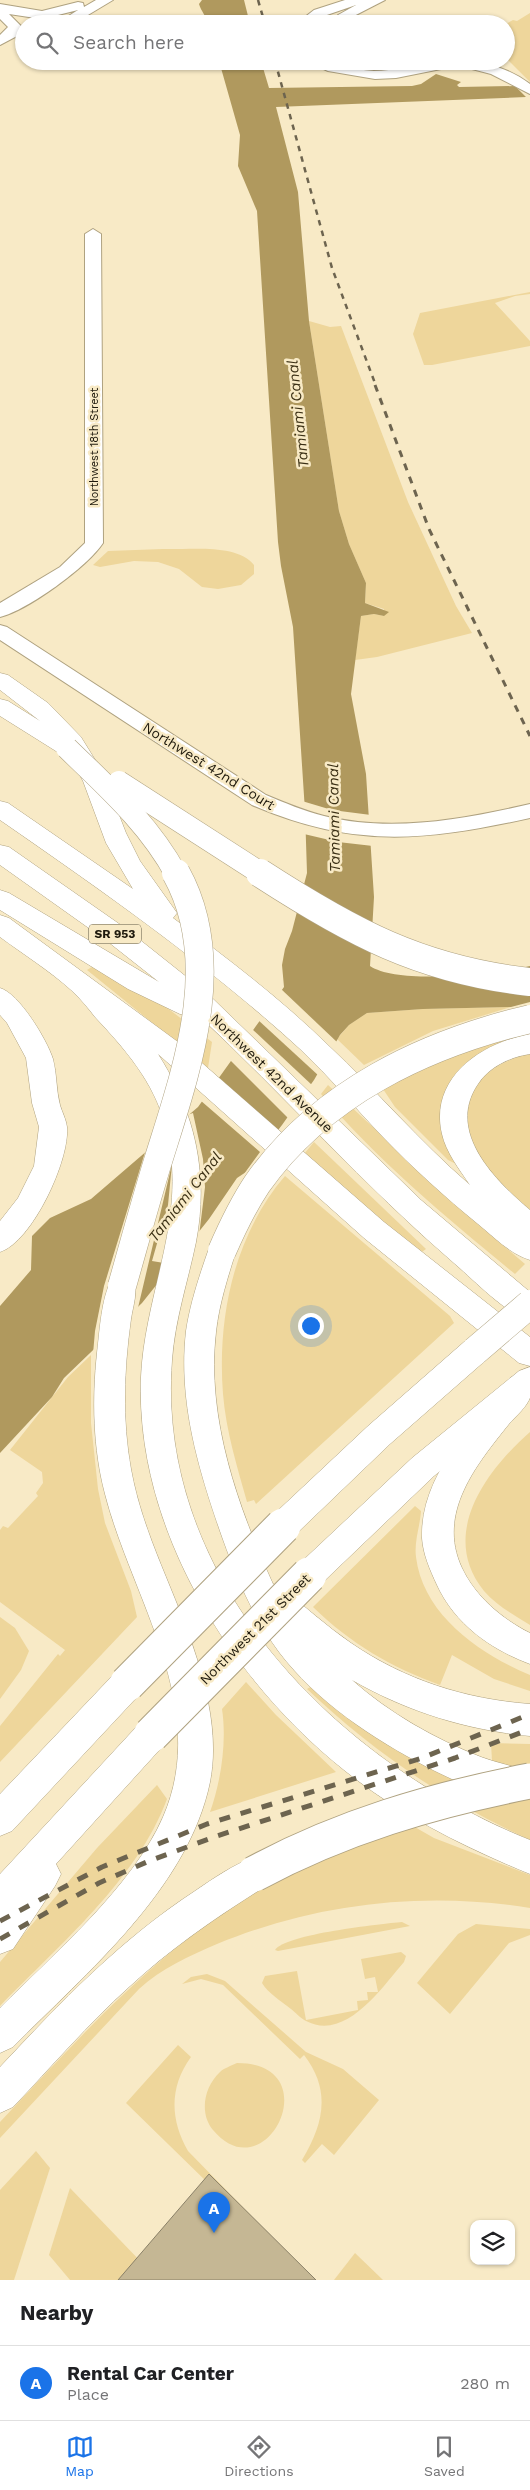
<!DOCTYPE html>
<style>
:root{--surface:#fff;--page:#f6f6f6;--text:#202124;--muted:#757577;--line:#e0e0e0;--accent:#1a73e8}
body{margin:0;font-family:"Work Sans",sans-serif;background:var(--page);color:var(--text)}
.controls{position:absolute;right:15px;bottom:15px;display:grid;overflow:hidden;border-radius:10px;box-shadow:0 1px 4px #0004}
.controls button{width:45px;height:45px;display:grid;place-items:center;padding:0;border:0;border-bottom:1px solid var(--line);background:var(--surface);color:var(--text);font:25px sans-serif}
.you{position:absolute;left:310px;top:1325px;width:18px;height:18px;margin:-12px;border:4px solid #fff;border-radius:50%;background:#1a73e8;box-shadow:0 0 0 8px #1a73e833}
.badge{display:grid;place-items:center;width:32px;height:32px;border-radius:50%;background:var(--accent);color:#fff;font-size:16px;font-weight:700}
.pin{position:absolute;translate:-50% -41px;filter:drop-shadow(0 1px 2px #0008)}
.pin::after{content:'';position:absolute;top:26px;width:18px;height:15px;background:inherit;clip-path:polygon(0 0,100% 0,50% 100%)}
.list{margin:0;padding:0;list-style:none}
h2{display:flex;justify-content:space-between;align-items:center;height:65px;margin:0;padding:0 20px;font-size:21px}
h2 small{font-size:16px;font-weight:400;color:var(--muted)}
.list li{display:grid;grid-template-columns:32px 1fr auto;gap:15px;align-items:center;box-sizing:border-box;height:75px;padding:0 20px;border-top:1px solid var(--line)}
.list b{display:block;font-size:19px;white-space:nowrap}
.list p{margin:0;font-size:16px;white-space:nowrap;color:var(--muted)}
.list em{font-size:16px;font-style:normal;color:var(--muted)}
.icon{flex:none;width:28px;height:28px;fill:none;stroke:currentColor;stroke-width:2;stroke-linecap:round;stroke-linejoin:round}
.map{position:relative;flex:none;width:530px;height:2280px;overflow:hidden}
.search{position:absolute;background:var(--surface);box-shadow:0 1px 4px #0004;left:15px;right:15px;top:15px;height:55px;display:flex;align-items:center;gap:12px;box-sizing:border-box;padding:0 18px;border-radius:28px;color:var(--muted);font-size:19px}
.sheet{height:140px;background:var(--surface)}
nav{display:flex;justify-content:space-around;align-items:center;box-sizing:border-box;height:70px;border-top:1px solid var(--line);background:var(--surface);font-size:14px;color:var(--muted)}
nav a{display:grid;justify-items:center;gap:2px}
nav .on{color:var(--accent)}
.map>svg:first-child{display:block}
.green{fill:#eed69b}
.water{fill:#b0995e}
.pier{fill:#f8eac6}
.building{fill:#c5b794;stroke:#8a8068}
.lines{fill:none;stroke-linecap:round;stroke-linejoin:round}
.minor-casing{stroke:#afa280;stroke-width:2}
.major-casing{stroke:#afa280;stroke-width:1}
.highway-casing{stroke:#afa280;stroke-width:1}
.minor{fill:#fff;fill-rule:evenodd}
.major{fill:#fff;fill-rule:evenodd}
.highway{fill:#fff;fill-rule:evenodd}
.rail-far2{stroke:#6d644f;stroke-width:2.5;stroke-dasharray:5.5 5.5;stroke-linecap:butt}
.rail-far1{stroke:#6d644f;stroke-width:3;stroke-dasharray:7 7;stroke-linecap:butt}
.rail{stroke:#6d644f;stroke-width:5;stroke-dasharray:11 11;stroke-linecap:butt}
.major-bridge-far1-casing{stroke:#afa280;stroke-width:29;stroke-linecap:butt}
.major-bridge-casing{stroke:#afa280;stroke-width:37;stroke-linecap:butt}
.highway-bridge-far2-casing{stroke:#afa280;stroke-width:23;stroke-linecap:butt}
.highway-bridge-far1-casing{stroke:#afa280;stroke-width:29;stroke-linecap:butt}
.highway-bridge-casing{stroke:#afa280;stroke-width:37;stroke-linecap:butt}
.major-bridge-far1{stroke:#fff;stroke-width:28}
.major-bridge{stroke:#fff;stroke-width:35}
.highway-bridge-far2{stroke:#fff;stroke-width:22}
.highway-bridge-far1{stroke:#fff;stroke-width:28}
.highway-bridge{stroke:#fff;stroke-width:35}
.labels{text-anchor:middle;stroke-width:5;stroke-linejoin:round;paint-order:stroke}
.far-street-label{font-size:11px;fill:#1e190c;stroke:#f8eac6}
.shield{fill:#f8eac6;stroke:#5f5844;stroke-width:1}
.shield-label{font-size:12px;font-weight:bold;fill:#1e190c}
.street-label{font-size:14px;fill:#1e190c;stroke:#f8eac6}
.water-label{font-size:15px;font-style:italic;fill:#3b3015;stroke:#f8eac6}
</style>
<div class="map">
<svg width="530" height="2280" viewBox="0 0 530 2280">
<rect width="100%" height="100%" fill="#f8eac6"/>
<g class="green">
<path d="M530 13V82L506 58V24L513 20 517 21Z"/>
<path d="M530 292V294L515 296 495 303 530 341V346L432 365H424L413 334 420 313Z"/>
<path d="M309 321 330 327 341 326 408 502 456 606 472 633 377 657 355 660 361 616 374 614 384 616V609L365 603 366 583 349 544 339 511Z"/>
<path d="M163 549C189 550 237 543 254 565V574L241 585 218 589 202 587 179 569 158 562 134 561 100 567 93 565 108 551Z"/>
<path d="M95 965 166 1007 212 1042 208 1068 87 970Z"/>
<path d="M511 1007 433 1031 364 1065 337 1039 349 1025 367 1013 423 1009Z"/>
<path d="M530 1032V1037L468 1063 456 1164 448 1160 395 1107 383 1089 447 1056Z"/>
<path d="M530 1054V1214C514 1198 474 1161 468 1141 454 1094 487 1063 530 1054Z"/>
<path d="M328 1085 458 1207 525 1264 515 1274C447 1218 378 1161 321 1094Z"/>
<path d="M314 1142 426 1249 419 1254 304 1154Z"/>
<path d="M285 1176 450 1316 454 1323 256 1504 254 1500 247 1502C237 1466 226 1431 223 1394 217 1318 234 1235 285 1176Z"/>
<path d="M91 1355V1423L98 1489 105 1523 131 1591 137 1617 0 1762V1726L58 1654 60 1656 65 1650 0 1602V1530L3 1526 8 1528 38 1496 36 1493 43 1483 42 1472 10 1450 68 1377Z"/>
<path d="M530 1432V1625C514 1615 497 1606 484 1591 438 1534 487 1470 530 1432Z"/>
<path d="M415 1506 421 1511C420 1527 414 1541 416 1557 423 1615 480 1654 530 1675V1691L494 1679 452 1655 440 1685C391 1667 351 1644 313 1607Z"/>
<path d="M0 1617 15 1628 29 1651 21 1670 0 1699Z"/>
<path d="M246 1682 276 1715 336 1772 210 1812C221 1781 227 1742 222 1709Z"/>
<path d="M312 1686 530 1794V1840C447 1802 373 1752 307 1689Z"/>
<path d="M491 1743 530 1744V1768L521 1770 492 1761Z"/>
<path d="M157 1785 167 1799C137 1880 59 1945 0 2006V1962L97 1848Z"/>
<path d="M413 1826 434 1838 530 1875V1908C425 1891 316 1903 217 1944 189 1956 162 1968 139 1989L0 2138V2122C88 2029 169 1935 286 1876 326 1855 370 1842 413 1826Z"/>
<path d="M402 1922 410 1926 278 1951 275 1950C285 1934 381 1924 402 1922Z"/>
<path d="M476 1924 530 1929V1935L509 1943 450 2014 417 1983 458 1934Z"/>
<path d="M401 1952 406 1956 404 1962C382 1987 346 2042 306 2021 300 2018 295 2012 291 2009 281 2001 268 1993 262 1983L265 1976 297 1971 306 2020 358 2010 357 2001 368 2000 367 1992H378L375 1977 365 1979 361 1959Z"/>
<path d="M207 1974 225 1981 306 2052 343 2069 379 2100 334 2155 322 2144 305 2163 302 2160C323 2125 332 2091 304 2055L300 2059 223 1985 201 1979 182 1984 191 1977Z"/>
<path d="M178 2045 191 2057C169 2087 170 2120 188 2151L269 2234 210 2185 126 2103Z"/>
<path d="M237 2063C330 2063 266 2194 213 2130 199 2113 204 2087 220 2072 224 2068 231 2066 237 2063Z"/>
<path d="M36 2151 50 2168 14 2280H0V2190Z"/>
<path d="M70 2188 143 2264 129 2280H70L49 2255Z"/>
<path d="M355 2253 383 2280H334Z"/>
</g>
<g class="water">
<path d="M202 0H244L250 24H209C206 16 201 11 199 4Z"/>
<path d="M219 61H261L269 88 412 86 421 84 436 74 461 82 457 85 459 87 515 86 526 97 276 107 298 192 309 321 339 511 349 544 366 583 365 603 389 612 384 616 374 614 361 616 351 694 366 774 374 897 370 966C398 985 496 974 530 966V1002L511 1007 423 1009 367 1013 349 1025 340 1035 314 1080 282 1125 246 1172 237 1178 209 1219 142 1303 64 1378 52 1397 0 1453V1306L31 1270 32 1236 50 1218 91 1199 198 1107 284 987 282 965 285 949 292 931 307 873 305 811 293 627 281 566 278 542 257 211 238 166 240 135Z"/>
</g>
<g class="pier">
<path d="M302 801 332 810 371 815 373 846 338 842 304 834Z"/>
<path d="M280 988 338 1043 319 1076 257 1019Z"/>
<path d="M251 1028 313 1086 289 1119 229 1059Z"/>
<path d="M217 1076 279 1131 285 1124 228 1196 260 1152 200 1100Z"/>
<path d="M193 1113 203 1159 205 1187 199 1236 176 1265 152 1261 168 1205 172 1164 137 1312 93 1354 95 1331 104 1286 146 1149 184 1116Z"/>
</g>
<path class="building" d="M209 2174 316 2280H118Z"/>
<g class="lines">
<g class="minor-casing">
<g id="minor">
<path d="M96 0H113L73 24 59 22 78 10 42 19 9 14 22 27 17 36 0 45V35L8 27 0 19V4L42 11 78 2 83 3 84 7Z"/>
<path d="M345 0H385L350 18 345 19 338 15 356 5 324 16 312 24H296L314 10Z"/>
<path d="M306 61C330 61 351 70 374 71 394 71 412 65 431 62 465 56 502 63 530 84V94L491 74 472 69 446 68 396 78 375 79 328 71Z"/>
<path d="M93 229 101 234 103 543C87 567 28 610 0 617V603L60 567 85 543V234Z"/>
<path d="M0 625 7 627 266 795C285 803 304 811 324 816 392 833 464 819 530 804V818C424 841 354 849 252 805L0 640Z"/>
</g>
</g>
<g class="major-casing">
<g id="major">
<path d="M475 1339 486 1342 490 1351 486 1360 390 1444 294 1536 283 1540 272 1536 267 1526 272 1516 368 1426 464 1342Z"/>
<path d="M530 1367V1398L434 1476 320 1585 309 1589 298 1585 293 1575 298 1565 412 1458 519 1371Z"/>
<path d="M127 1669 139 1673 144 1684 139 1695 12 1831 0 1836V1794L115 1673Z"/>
<path d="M151 1719 163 1724 168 1735 163 1746 56 1864 61 1874 55 1886 13 1949 0 1954V1874L139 1724Z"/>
</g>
</g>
<g class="highway-casing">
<g id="highway">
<path d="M0 673 8 675 48 703 81 737 102 771 126 833 140 861 177 913 173 918C227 958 281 999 329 1046 377 1091 419 1141 470 1185 459 1169 446 1152 442 1134 429 1078 481 1043 530 1034V1054C510 1057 489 1067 478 1084 445 1132 496 1181 530 1210V1260C510 1254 494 1237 478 1224 445 1197 413 1168 383 1137 355 1108 330 1077 300 1049 207 964 104 892 0 820V801L8 803 133 889 106 843 83 781 69 755 59 753 0 716V699L8 701 40 721 0 690Z"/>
<path d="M0 845 9 847 125 928 208 994 421 1200 530 1292V1321C504 1312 476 1282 455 1264 364 1186 285 1096 197 1014L189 1016 180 1014 128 989 0 910V890L9 893 159 982 107 941 0 865Z"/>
<path d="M0 915 9 918 178 1042 384 1222 530 1337V1366L519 1363 364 1238 158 1054C195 1112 209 1174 196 1242 188 1281 175 1319 172 1360 155 1581 338 1763 530 1840V1874C464 1847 400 1815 344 1770 230 1679 135 1528 141 1377 145 1290 190 1214 165 1125 154 1082 125 1049 95 1017 88 1008 80 998 71 990 50 971 23 954 0 937Z"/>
<path d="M0 988C19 993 47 1040 53 1059 57 1074 56 1090 60 1105 62 1112 66 1119 67 1127 70 1160 32 1242 0 1252V1221L18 1198 34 1166 39 1127 32 1103 26 1058 7 1023 0 1015Z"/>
<path d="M222 1240 232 1243 236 1251C228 1277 219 1304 216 1332 206 1418 238 1507 273 1584L281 1588C305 1606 326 1626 351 1643 405 1680 465 1699 530 1704V1736C467 1730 408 1712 352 1680 389 1713 435 1739 481 1757 497 1763 514 1766 529 1772V1796C525 1797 520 1801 515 1800 486 1796 453 1780 427 1767 372 1738 317 1702 279 1652 252 1616 236 1576 221 1534 198 1468 178 1401 186 1331 190 1304 199 1277 208 1251L212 1243Z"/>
<path d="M122 1274 132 1278C139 1291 133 1305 131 1319 124 1369 122 1419 131 1469 143 1536 177 1594 197 1659 209 1698 218 1741 210 1782 188 1889 86 1973 13 2047L0 2053V2008C53 1955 133 1886 163 1817 211 1707 132 1599 105 1494 93 1449 92 1399 97 1353 100 1329 101 1299 112 1278Z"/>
<path d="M521 1374 530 1377C530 1383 530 1391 530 1397 528 1406 515 1417 509 1424 477 1464 436 1513 462 1568 475 1596 502 1619 530 1633V1664C490 1649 455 1624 437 1585 430 1570 423 1554 422 1538 420 1474 474 1424 510 1378Z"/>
<path d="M254 1857 266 1862 272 1874 266 1886C218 1916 171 1948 129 1987 88 2024 51 2067 13 2107L0 2113V2067C61 2002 120 1940 195 1891 214 1878 233 1865 254 1857Z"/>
</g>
</g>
<use href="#minor" class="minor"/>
<use href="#major" class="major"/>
<use href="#highway" class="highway"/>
<g class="rail-far2">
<path d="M258 0 265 24"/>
<path d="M275 61 332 268 376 386"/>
</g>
<path class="rail-far1" d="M375 385 429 529 530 736"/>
<g class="rail">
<path d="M0 1921 102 1867 207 1824 422 1758 530 1714"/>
<path d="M0 1939 99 1883 149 1861 217 1836 455 1758 530 1729"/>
</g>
<g class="major-bridge-far1-casing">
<path id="major-bridge-far1" d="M475 1351 530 1304"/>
</g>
<g class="major-bridge-casing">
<g id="major-bridge">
<path d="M127 1684 283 1526"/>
<path d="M151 1735 309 1575"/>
</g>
</g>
<g class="highway-bridge-far2-casing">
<g id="highway-bridge-far2">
<path d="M67 748C108 788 149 824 176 874"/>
<path d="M119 782 262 874"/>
</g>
</g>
<g class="highway-bridge-far1-casing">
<g id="highway-bridge-far1">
<path d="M260 873C351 932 421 970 530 982"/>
<path d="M222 1251C232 1228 243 1205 257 1184 321 1093 425 1044 530 1019"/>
<path d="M122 1286C134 1244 145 1203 158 1161 186 1071 226 963 176 873"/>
</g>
</g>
<g class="highway-bridge-casing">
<path id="highway-bridge" d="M254 1874C341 1827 433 1800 530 1781"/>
</g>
<use href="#major-bridge-far1" class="major-bridge-far1"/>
<use href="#major-bridge" class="major-bridge"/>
<use href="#highway-bridge-far2" class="highway-bridge-far2"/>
<use href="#highway-bridge-far1" class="highway-bridge-far1"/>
<use href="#highway-bridge" class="highway-bridge"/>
</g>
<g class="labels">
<g class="far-street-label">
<text transform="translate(94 447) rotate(-90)" y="4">Northwest 18th Street</text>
</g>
<rect class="shield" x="89" y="924.5" width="52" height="19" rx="4"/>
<g class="shield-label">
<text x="115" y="938">SR 953</text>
</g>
<g class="street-label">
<text transform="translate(209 766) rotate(32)" y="5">Northwest 42nd Court</text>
<text transform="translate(272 1073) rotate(44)" y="5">Northwest 42nd Avenue</text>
<text transform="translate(255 1629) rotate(-45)" y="5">Northwest 21st Street</text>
</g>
<g class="water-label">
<text transform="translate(298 414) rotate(-96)" y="5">Tamiami Canal</text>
<text transform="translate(334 818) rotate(-91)" y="5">Tamiami Canal</text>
<text transform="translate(185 1197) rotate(-52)" y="5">Tamiami Canal</text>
</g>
</g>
</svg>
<div class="controls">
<button><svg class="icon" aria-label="layers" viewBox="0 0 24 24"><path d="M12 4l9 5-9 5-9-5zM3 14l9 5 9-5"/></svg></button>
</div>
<div class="you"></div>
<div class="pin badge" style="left:214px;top:2233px">A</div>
<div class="search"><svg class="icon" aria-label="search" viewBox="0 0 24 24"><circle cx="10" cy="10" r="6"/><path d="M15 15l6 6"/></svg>Search here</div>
</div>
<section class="sheet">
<h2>Nearby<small></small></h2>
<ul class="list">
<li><span class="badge">A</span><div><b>Rental Car Center</b><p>Place</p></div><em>280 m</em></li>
</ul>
</section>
<nav>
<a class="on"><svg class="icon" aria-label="map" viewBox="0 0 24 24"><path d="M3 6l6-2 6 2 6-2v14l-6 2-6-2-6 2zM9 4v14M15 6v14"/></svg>Map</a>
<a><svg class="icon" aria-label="directions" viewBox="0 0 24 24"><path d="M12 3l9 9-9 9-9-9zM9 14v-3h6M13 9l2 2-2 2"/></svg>Directions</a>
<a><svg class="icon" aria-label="saved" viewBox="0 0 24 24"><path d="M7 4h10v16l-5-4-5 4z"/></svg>Saved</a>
</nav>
